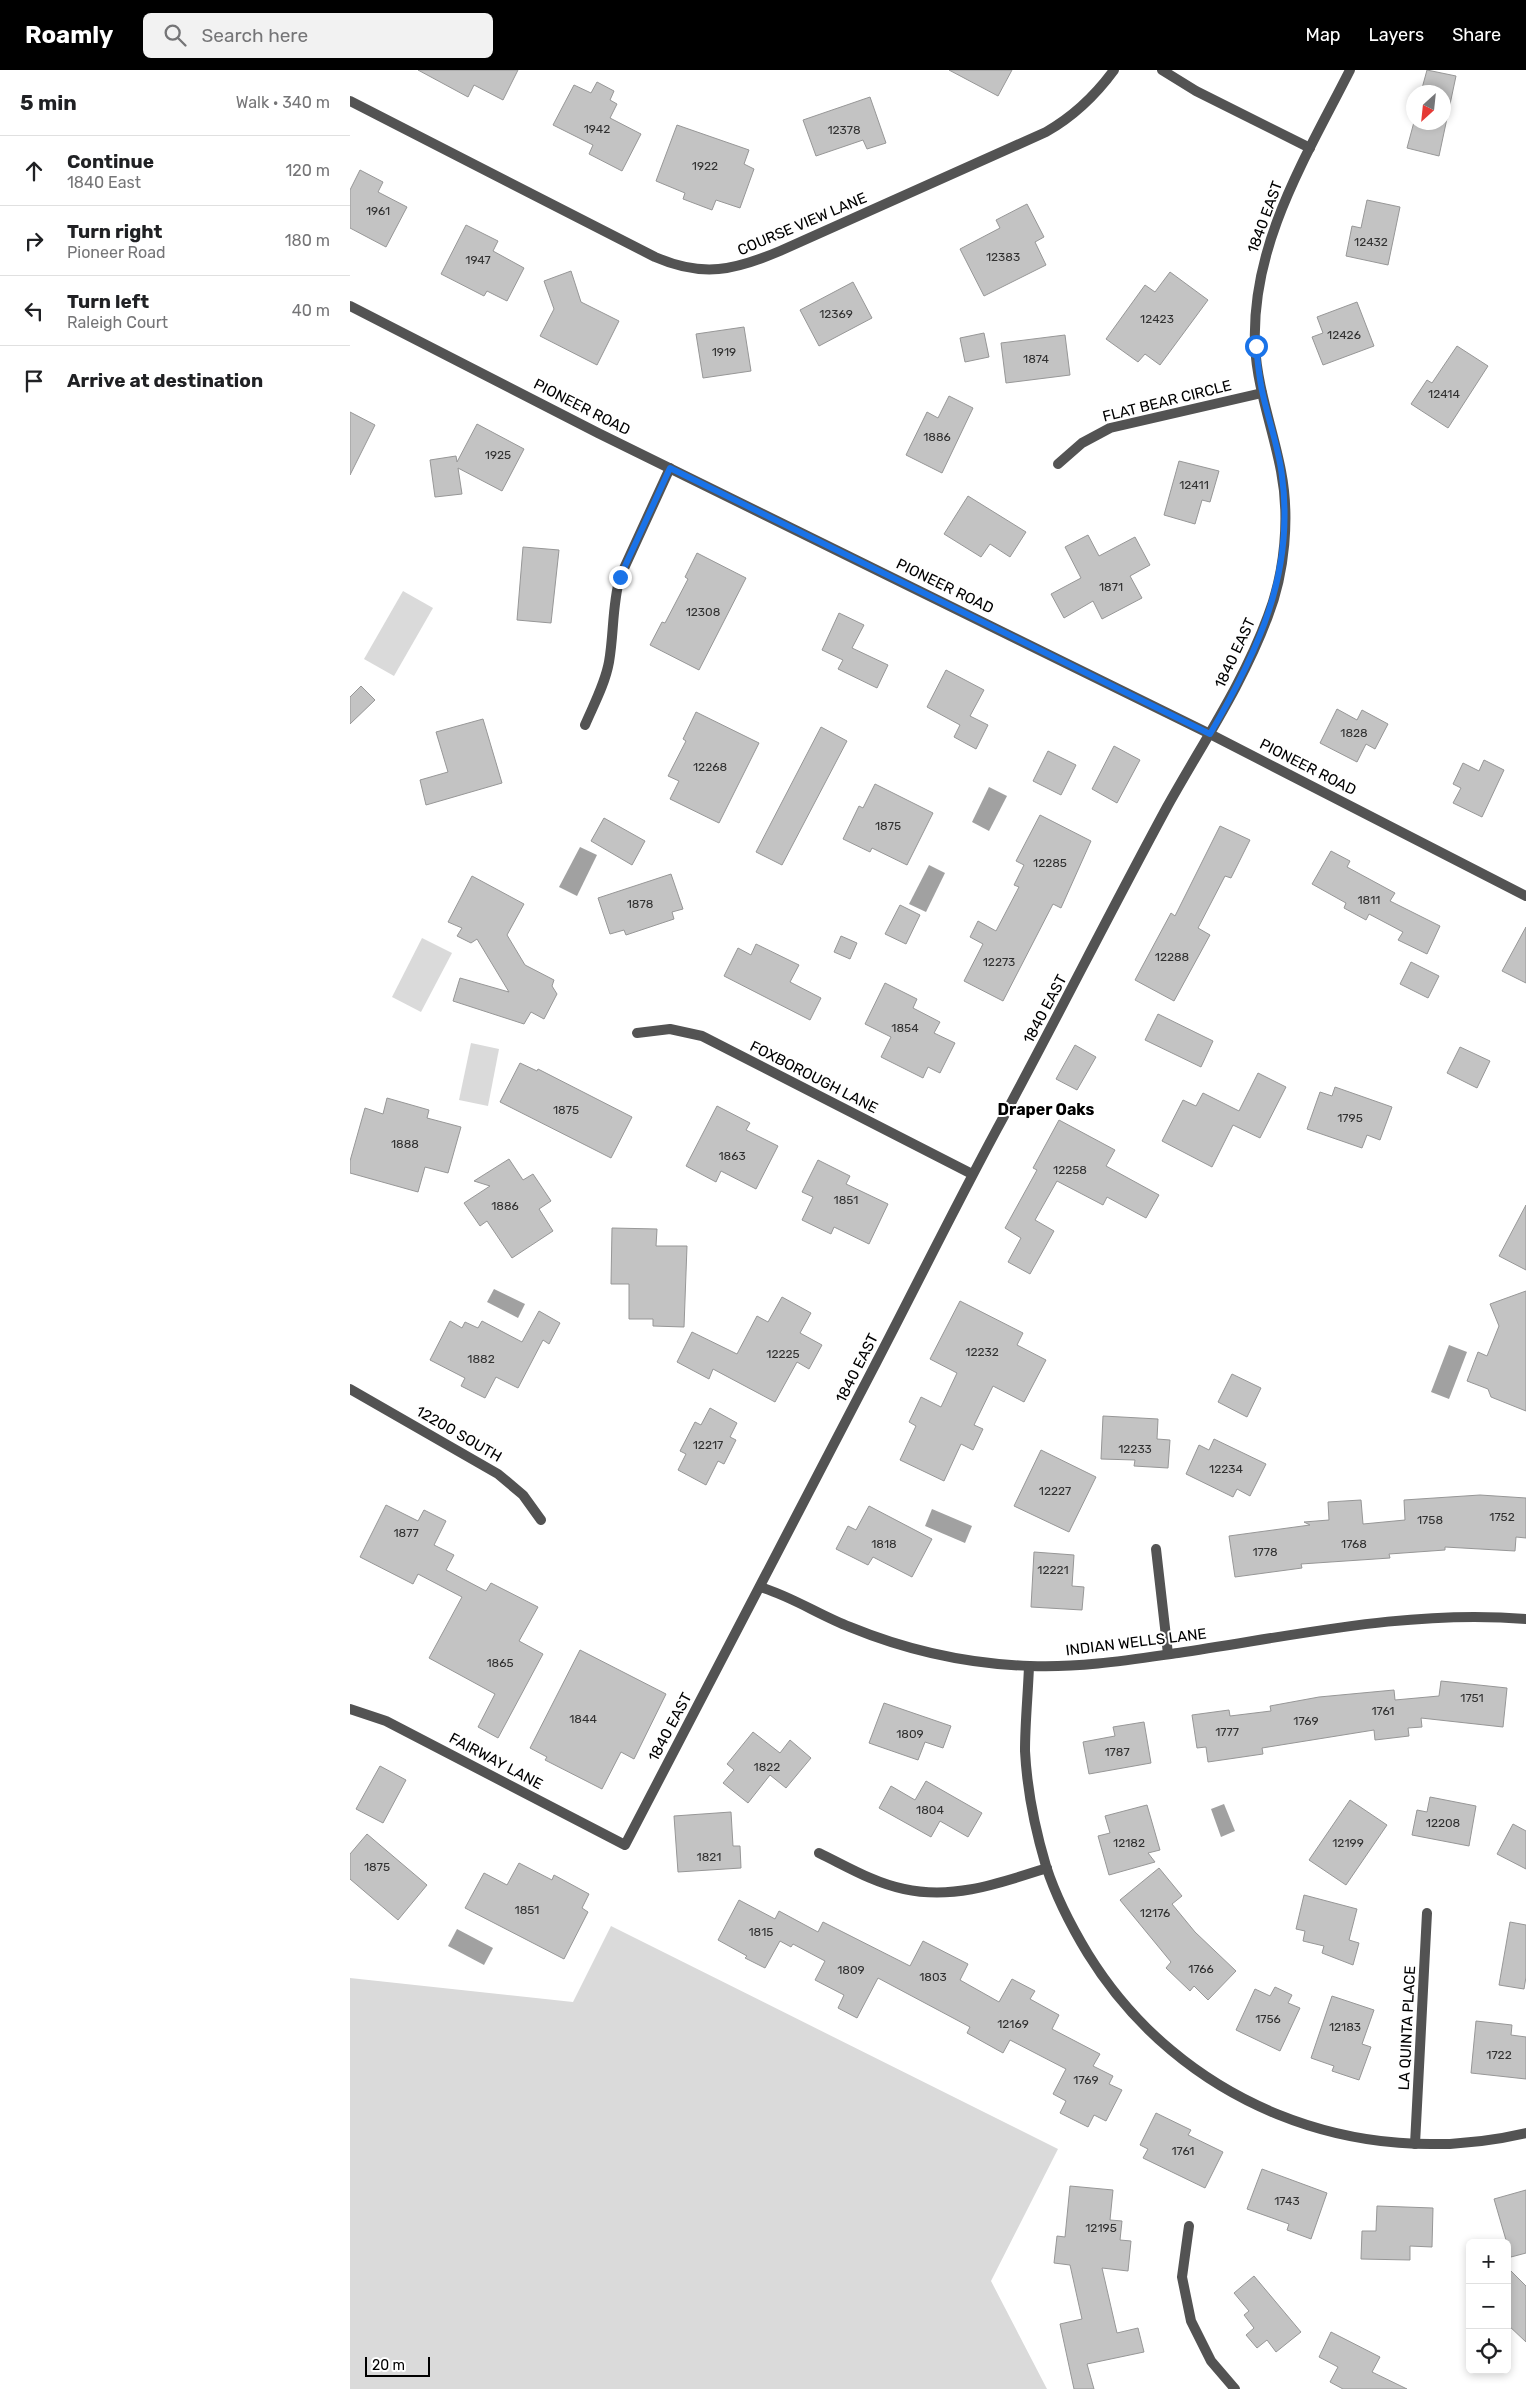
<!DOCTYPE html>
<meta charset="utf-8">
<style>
:root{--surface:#fff;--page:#f2f2f2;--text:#202124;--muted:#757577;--line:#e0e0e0;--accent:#000}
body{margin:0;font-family:Rubik,sans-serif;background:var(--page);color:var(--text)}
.controls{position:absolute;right:15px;bottom:15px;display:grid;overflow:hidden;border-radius:8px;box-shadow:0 2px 8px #0003}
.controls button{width:45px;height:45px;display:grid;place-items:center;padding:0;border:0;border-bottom:1px solid var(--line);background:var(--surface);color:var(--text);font:25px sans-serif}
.compass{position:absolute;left:1056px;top:15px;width:45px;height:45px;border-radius:50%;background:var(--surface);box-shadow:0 2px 8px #0003;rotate:207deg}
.scale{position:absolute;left:15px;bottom:12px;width:65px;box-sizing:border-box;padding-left:5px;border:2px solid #000;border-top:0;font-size:14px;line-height:18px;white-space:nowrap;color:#000;-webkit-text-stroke:4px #fff;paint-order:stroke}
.stop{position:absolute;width:15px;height:15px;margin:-11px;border:4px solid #1a73e8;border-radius:50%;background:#fff}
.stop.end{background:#1a73e8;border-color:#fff;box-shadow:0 1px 5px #0008}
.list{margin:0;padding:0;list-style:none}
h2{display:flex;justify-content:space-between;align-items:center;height:65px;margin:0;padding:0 20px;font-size:21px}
h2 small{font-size:16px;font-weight:400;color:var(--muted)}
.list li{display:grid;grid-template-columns:32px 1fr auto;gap:15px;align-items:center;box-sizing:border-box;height:70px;padding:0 20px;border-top:1px solid var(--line)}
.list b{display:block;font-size:19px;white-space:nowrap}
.list p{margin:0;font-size:16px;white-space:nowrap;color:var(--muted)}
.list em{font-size:16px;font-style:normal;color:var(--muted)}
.icon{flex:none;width:28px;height:28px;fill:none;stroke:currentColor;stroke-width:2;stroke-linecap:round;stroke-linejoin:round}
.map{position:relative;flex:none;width:1176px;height:2319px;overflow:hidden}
header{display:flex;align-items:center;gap:30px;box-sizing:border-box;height:70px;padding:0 25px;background:var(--accent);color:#fff}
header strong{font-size:24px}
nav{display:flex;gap:28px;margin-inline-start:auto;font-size:18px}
.search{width:350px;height:45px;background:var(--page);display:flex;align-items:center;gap:12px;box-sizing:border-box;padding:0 18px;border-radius:8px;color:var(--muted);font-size:19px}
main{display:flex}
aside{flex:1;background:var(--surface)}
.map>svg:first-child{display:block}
.green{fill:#dadada}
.water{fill:#a1a1a1}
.building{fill:#c3c3c3;stroke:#979797}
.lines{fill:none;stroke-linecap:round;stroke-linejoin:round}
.minor{stroke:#535353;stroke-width:10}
.tertiary{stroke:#535353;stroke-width:10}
.route{stroke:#1a73e8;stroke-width:6}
.labels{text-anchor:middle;stroke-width:4;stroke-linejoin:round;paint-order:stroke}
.number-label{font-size:12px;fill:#313131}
.street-label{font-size:15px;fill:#000;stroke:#fff}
.neighbourhood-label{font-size:16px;font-weight:bold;fill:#000;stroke:#fff}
</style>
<header>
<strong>Roamly</strong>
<div class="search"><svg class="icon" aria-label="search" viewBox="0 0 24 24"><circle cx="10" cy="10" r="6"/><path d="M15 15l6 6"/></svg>Search here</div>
<nav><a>Map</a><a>Layers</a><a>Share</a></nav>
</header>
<main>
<aside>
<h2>5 min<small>Walk · 340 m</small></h2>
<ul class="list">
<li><svg class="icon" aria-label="ahead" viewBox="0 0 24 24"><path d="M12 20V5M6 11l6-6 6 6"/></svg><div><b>Continue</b><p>1840 East</p></div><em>120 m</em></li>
<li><svg class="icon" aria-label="right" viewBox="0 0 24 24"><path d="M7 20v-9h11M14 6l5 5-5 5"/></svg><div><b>Turn right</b><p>Pioneer Road</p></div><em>180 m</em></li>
<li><svg class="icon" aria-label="left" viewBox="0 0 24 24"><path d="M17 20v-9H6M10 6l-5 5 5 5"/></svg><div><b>Turn left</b><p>Raleigh Court</p></div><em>40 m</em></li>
<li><svg class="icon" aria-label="arrive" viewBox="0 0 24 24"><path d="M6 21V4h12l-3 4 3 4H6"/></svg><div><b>Arrive at destination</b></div></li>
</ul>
</aside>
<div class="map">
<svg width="1176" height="2319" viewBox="0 0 1176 2319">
<rect width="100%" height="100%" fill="#fff"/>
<g class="green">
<path d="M53 521 83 538 44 606 14 589Z"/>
<path d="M72 868 102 883 71 942 42 927Z"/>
<path d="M121 973 149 979 138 1036 109 1030Z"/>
<path d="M261 1856 708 2079 641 2211 697 2319H0V1908L223 1932Z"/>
</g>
<g class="water">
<path d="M639 717 657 726 639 761 622 752Z"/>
<path d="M230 777 247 785 227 826 209 817Z"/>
<path d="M579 795 595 803 576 842 559 834Z"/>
<path d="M144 1219 175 1234 168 1248 137 1232Z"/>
<path d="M1099 1275 1117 1282 1099 1329 1081 1322Z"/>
<path d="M582 1439 622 1456 615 1473 575 1456Z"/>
<path d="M874 1734 885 1761 871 1767 861 1739Z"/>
<path d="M107 1859 143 1878 134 1895 98 1876Z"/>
</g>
<g class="building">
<path d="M68 0H168L153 30 124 15 118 27Z"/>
<path d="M599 0H662L648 26Z"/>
<path d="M1077 0 1106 6 1089 86 1057 78 1064 52H1094V22H1071Z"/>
<path d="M247 12 264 21 260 30 267 34 260 48 291 64 272 101 239 84 243 75 203 55 224 15 241 23Z"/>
<path d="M520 27 536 73 517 79 513 70 466 86 453 50Z"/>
<path d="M327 55 399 80 394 94 404 99 390 138 366 130 362 140 333 129 335 123 306 111Z"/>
<path d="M10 100 33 112 28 122 57 137 36 177 0 158V120Z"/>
<path d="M1017 130 1050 137 1038 195 996 186 1002 156 1011 158Z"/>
<path d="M677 134 694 167 685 172 696 195 634 226 610 179 650 158 646 150Z"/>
<path d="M116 155 148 171 143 181 174 198 157 231 137 221 134 226 91 204Z"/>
<path d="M221 201 231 232 269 251 247 295 190 266 204 239 194 211Z"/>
<path d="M820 202 858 230 810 295 795 284 788 292 756 269 795 215 805 222Z"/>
<path d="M503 212 522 248 469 276 450 240Z"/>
<path d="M1007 232 1024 276 973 295 962 267 973 263 967 247Z"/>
<path d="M394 257 401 301 353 308 346 264Z"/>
<path d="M634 263 639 287 615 292 610 268Z"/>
<path d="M715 265 720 305 656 313 651 273Z"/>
<path d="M1107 276 1138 296 1098 358 1061 334 1077 310 1082 313Z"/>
<path d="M599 326 623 338 592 403 556 385 577 342 588 348Z"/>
<path d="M0 342 25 355 0 405Z"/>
<path d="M127 354 174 379 152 421 108 398 112 424 85 427 80 390 106 386 107 392Z"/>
<path d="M829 391 869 401 860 432 852 430 845 454 814 445Z"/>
<path d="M618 426 676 462 660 487 640 474 631 487 594 464Z"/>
<path d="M738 465 749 486 785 467 800 495 780 506 792 528 752 549 743 531 714 548 701 524 731 508 715 477Z"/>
<path d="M173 477 209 480 201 553 167 550Z"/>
<path d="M347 483 396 508 349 600 300 575 312 552 315 553 338 509 335 507Z"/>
<path d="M489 543 514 555 502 578 538 595 527 618 488 599 493 590 472 580Z"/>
<path d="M596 600 634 620 620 646 638 655 626 679 604 667 610 655 577 637Z"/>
<path d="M11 616 25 630 0 654V627Z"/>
<path d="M987 639 1007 650 1012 640 1038 654 1025 679 1016 674 1007 692 970 673Z"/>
<path d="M346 642 409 673 369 753 320 729 329 711 318 706 336 671 333 669Z"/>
<path d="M133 649 152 713 76 735 70 710 98 702 86 662Z"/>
<path d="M471 657 497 671 432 795 406 782Z"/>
<path d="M764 676 790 690 767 733 742 719Z"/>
<path d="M698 681 726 695 711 725 683 711Z"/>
<path d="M1134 690 1154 700 1132 747 1103 733 1111 718 1103 714 1113 693 1129 701Z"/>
<path d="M525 714 583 743 557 795 522 778 520 782 493 769 509 736 513 738Z"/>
<path d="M690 745 741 771 711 838 703 834 653 931 614 911 633 874 620 867 628 851 646 861 669 817 664 815 674 795 666 791Z"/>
<path d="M254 748 295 771 282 795 241 771Z"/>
<path d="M870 756 900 770 881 808 875 806 848 858 860 865 824 931 785 910 821 843 825 846Z"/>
<path d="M981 781 1000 791 997 797 1045 823 1040 831 1090 856 1077 884 1048 870 1053 862 1019 844 1016 850 994 838 996 833 962 814Z"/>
<path d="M321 804 333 839 322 842 324 849 276 865 274 860 260 864 248 828Z"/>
<path d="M122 806 174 834 157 865 175 895 204 910 202 916 207 924 194 949 181 942 174 954 103 931 110 908 159 922 127 869 121 873 107 866 112 858 98 852Z"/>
<path d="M550 835 570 845 556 874 535 864Z"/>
<path d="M1176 857V913L1152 901Z"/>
<path d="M491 866 507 873 500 889 484 882Z"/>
<path d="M406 874 449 895 440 912 471 928 460 950 374 906 388 878 401 885Z"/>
<path d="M1061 892 1089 906 1078 928 1050 914Z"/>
<path d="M535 913 567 929 563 938 590 952 584 963 605 973 590 1003 578 997 573 1008 531 987 541 967 515 954Z"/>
<path d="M808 944 863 971 851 997 795 970Z"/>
<path d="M725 975 746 987 727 1020 706 1009Z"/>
<path d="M1110 977 1140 991 1127 1018 1097 1003Z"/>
<path d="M170 993 187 1001 188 999 282 1047 261 1088 150 1032Z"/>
<path d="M908 1003 936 1017 910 1068 883 1055 862 1097 812 1071 833 1030 846 1036 853 1023 889 1041Z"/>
<path d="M985 1017 1042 1037 1030 1070 1017 1065 1012 1078 957 1059 970 1022 982 1026Z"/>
<path d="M37 1028 79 1040 77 1048 111 1057 98 1103 75 1097 68 1122 0 1103V1091L15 1038 33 1044Z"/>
<path d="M367 1036 400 1053 396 1060 428 1076 406 1119 371 1101 366 1112 336 1096Z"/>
<path d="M709 1050 765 1080 756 1096 809 1125 796 1148 757 1127 753 1135 707 1111 685 1150 704 1161 680 1204 658 1192 671 1168 655 1158 687 1100 683 1098Z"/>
<path d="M159 1089 173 1110 183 1104 201 1131 189 1139 203 1161 162 1188 137 1151 130 1156 114 1133 140 1116 124 1111Z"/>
<path d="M468 1090 500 1106 496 1114 538 1134 519 1174 484 1157 481 1164 452 1150 463 1127 452 1122Z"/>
<path d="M1176 1135V1200L1149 1186Z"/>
<path d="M262 1158 307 1159 306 1176H337L334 1257 303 1256V1249H279V1214H261Z"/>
<path d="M1176 1221V1341L1141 1327 1138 1319 1117 1311 1128 1282 1137 1286 1149 1256 1140 1234Z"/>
<path d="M432 1227 461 1243 450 1263 472 1275 459 1299 447 1292 425 1332 363 1299 359 1309 327 1292 342 1262 387 1284 407 1246 418 1252Z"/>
<path d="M610 1231 673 1263 667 1275 696 1290 674 1332 643 1316 624 1355 633 1359 623 1380 611 1374 594 1411 550 1390 566 1356 559 1352 571 1327 591 1337 607 1303 580 1289Z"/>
<path d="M189 1241 210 1253 199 1274 193 1270 168 1318 146 1307 135 1328 111 1316 115 1308 80 1290 100 1251 112 1258 115 1252 128 1258 132 1251 172 1272Z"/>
<path d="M882 1304 911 1318 897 1347 868 1332Z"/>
<path d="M360 1338 387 1353 380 1367 386 1370 374 1394 368 1391 356 1415 328 1400 336 1384 330 1381 345 1352 351 1355Z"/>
<path d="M753 1346 808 1349 807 1369 820 1370 818 1398 784 1396 785 1390 751 1389Z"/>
<path d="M864 1369 916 1394 900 1426 887 1419 883 1427 836 1404 849 1375 859 1380Z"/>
<path d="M691 1380 746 1407 719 1462 664 1436Z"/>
<path d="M1130 1425 1176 1428V1468L1166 1467 1165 1481 1095 1477V1480L1039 1484 1040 1488 951 1494 952 1498 885 1507 879 1466 960 1455 954 1452 979 1450 978 1432 1011 1430 1013 1454 1055 1450 1054 1430Z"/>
<path d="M36 1435 68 1451 74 1440 96 1451 84 1475 104 1485 96 1500 136 1521 141 1513 188 1537 169 1571 193 1584 148 1668 128 1657 145 1624 79 1588 112 1527 68 1504 63 1514 10 1487Z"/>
<path d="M519 1436 582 1469 562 1507 523 1487 518 1495 486 1479 498 1456 506 1460Z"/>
<path d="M684 1482 724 1485 722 1516 734 1517 732 1540 681 1537Z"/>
<path d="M230 1580 316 1624 284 1689 271 1682 252 1719 195 1690 197 1687 180 1678Z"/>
<path d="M1091 1611 1157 1618 1153 1657 1071 1648 1072 1657 1058 1658 1059 1666 1025 1670 1024 1660 912 1678 913 1684 858 1692 856 1677 847 1678 842 1645 879 1640 880 1646 921 1641 920 1636 969 1627 1044 1620 1045 1630 1089 1626Z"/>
<path d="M534 1633 601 1656 593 1678 575 1672 568 1690 519 1673Z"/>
<path d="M794 1652 801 1693 739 1704 733 1672 765 1666 763 1657Z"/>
<path d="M403 1662 430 1683 440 1670 461 1688 436 1718 420 1705 398 1733 373 1713 384 1700 377 1694Z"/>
<path d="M30 1696 56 1710 33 1753 6 1739Z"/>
<path d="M576 1711 632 1743 618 1767 590 1751 581 1767 529 1738 541 1716 565 1730Z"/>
<path d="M1080 1727 1126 1736 1119 1776 1062 1765 1067 1740 1077 1742Z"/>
<path d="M1000 1730 1037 1755 996 1815 959 1790Z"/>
<path d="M797 1735 810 1780 798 1783 805 1792 759 1805 748 1766 760 1763 755 1746Z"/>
<path d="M381 1742 383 1776H390L391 1798 328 1802 324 1746Z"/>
<path d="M1163 1754 1176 1761V1799L1147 1784Z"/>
<path d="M17 1764 77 1815 48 1850 0 1809V1784Z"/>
<path d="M169 1793 202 1810 204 1805 239 1824 232 1838 238 1842 214 1889 115 1838 134 1803 157 1815Z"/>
<path d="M809 1798 832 1826 822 1834 845 1862 886 1901 858 1930 844 1916 840 1921 816 1898 821 1892 770 1830Z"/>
<path d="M954 1825 1007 1839 999 1870 1009 1873 1003 1895 972 1883 974 1876 953 1871 955 1861 946 1859Z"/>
<path d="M389 1830 425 1849 429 1841 468 1862 473 1852 560 1896 573 1871 618 1894 610 1910 649 1932 662 1909 685 1921 680 1929 709 1945 702 1959 750 1984 743 1996 763 2006 759 2014 772 2020 756 2051 744 2045 738 2057 710 2043 716 2031 703 2024 716 1999 660 1970 653 1983 617 1963 620 1957 528 1908 507 1948 488 1938 494 1925 465 1910 475 1891 443 1874 441 1877 430 1871 415 1898 395 1888 397 1886 368 1870Z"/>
<path d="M1160 1852 1176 1855V1907L1174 1919 1149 1915Z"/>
<path d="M925 1917 942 1925 938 1933 950 1938 930 1981 886 1960 905 1919 920 1926Z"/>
<path d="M982 1926 1024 1940 1012 1974 1021 1977 1009 2010 982 2001 984 1996 961 1988Z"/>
<path d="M1126 1951 1162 1955 1161 1965 1176 1967V2009L1121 2003Z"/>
<path d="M806 2043 841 2060 838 2065 873 2082 855 2118 793 2088 798 2079 790 2075Z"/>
<path d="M912 2099 977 2123 961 2169 937 2160 939 2154 897 2139Z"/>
<path d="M720 2116 763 2120 760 2150 772 2151 770 2170 781 2171 778 2201 752 2198 767 2263 788 2258 794 2282 737 2294 744 2319H724L710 2254 732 2249 720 2195 704 2193 707 2166 715 2167Z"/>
<path d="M1176 2120V2183L1161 2187 1144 2129Z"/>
<path d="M1027 2136 1083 2138 1082 2177 1060 2176V2190L1011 2189 1012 2161H1026Z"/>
<path d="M1157 2197 1176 2216V2272L1157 2254Z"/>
<path d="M904 2206 951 2262 926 2282 917 2270 907 2278 896 2265 904 2258 894 2245 899 2241 884 2223Z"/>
<path d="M981 2262 1030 2287 1022 2302 1057 2319H993L980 2312 988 2297 969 2287Z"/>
</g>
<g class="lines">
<g class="minor">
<path d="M812 0 846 21 960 78"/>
<path d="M0 31 305 187C353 208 385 200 430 181L696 62C724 46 745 26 764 0"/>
<path d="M708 394 732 373 760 358 912 323"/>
<path d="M235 655C244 634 255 614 259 592 264 564 262 535 270 507L320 398"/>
<path d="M287 963 320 959 352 966 622 1104"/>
<path d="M0 1319 148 1404 173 1425 191 1450"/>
<path d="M806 1479 818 1584"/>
<path d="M410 1517C441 1526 469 1545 500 1557 556 1580 619 1594 680 1596 730 1598 779 1590 828 1583 943 1566 1060 1539 1176 1549"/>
<path d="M679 1596C678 1624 675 1653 675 1681 677 1720 685 1759 696 1796 706 1827 721 1856 738 1884 830 2033 1006 2103 1176 2063"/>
<path d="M0 1639 36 1651 275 1775C359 1615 442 1455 525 1295 566 1216 605 1137 647 1059 705 952 759 844 817 737 852 674 893 614 918 546 935 502 940 447 931 401 923 359 907 318 905 275 901 174 956 87 1000 0"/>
<path d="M469 1783C496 1796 524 1813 554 1819 604 1830 650 1813 697 1798"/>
<path d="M1065 2074 1077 1843"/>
<path d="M839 2156 832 2207 841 2251 861 2291 885 2319"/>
</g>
<path class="tertiary" d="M0 236 248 363 860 664 1176 826"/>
</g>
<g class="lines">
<path class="route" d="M270 507 320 398 860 664C908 582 945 503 932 406 929 379 919 352 913 325 909 309 908 293 906 276"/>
</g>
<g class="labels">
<g class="number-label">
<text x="247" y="63">1942</text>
<text x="494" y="64">12378</text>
<text x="355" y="100">1922</text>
<text x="28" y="145">1961</text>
<text x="1021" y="176">12432</text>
<text x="653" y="191">12383</text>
<text x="128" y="194">1947</text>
<text x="486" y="248">12369</text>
<text x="807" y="253">12423</text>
<text x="994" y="269">12426</text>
<text x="374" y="286">1919</text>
<text x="686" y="293">1874</text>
<text x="1094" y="328">12414</text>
<text x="587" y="371">1886</text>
<text x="148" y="389">1925</text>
<text x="844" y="419">12411</text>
<text x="761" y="521">1871</text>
<text x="353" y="546">12308</text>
<text x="1004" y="667">1828</text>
<text x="360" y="701">12268</text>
<text x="538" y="760">1875</text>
<text x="700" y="797">12285</text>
<text x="1019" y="834">1811</text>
<text x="290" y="838">1878</text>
<text x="822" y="891">12288</text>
<text x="649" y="896">12273</text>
<text x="555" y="962">1854</text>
<text x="216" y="1044">1875</text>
<text x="1000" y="1052">1795</text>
<text x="55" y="1078">1888</text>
<text x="382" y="1090">1863</text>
<text x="720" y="1104">12258</text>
<text x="496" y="1134">1851</text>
<text x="155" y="1140">1886</text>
<text x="632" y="1286">12232</text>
<text x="433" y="1288">12225</text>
<text x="131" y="1293">1882</text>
<text x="358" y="1379">12217</text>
<text x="785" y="1383">12233</text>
<text x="876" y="1403">12234</text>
<text x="705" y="1425">12227</text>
<text x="1152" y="1451">1752</text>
<text x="1080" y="1454">1758</text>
<text x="56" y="1467">1877</text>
<text x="534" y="1478">1818</text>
<text x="1004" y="1478">1768</text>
<text x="915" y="1486">1778</text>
<text x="703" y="1504">12221</text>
<text x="150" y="1597">1865</text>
<text x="1122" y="1632">1751</text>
<text x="1033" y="1645">1761</text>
<text x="233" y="1653">1844</text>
<text x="956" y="1655">1769</text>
<text x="877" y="1666">1777</text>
<text x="560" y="1668">1809</text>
<text x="767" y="1686">1787</text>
<text x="417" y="1701">1822</text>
<text x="580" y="1744">1804</text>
<text x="1093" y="1757">12208</text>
<text x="779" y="1777">12182</text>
<text x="998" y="1777">12199</text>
<text x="359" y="1791">1821</text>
<text x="27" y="1801">1875</text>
<text x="177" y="1844">1851</text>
<text x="805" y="1847">12176</text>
<text x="411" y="1866">1815</text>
<text x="851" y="1903">1766</text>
<text x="501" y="1904">1809</text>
<text x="583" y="1911">1803</text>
<text x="918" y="1953">1756</text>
<text x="663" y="1958">12169</text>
<text x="995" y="1961">12183</text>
<text x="1149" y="1989">1722</text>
<text x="736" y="2014">1769</text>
<text x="833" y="2085">1761</text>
<text x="937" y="2135">1743</text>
<text x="751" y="2162">12195</text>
</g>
<g class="street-label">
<text transform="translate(915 147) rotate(-70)" y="5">1840 EAST</text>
<text transform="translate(452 154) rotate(-23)" y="5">COURSE VIEW LANE</text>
<text transform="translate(817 331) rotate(-14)" y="5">FLAT BEAR CIRCLE</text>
<text transform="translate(232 337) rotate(27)" y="5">PIONEER ROAD</text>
<text transform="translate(595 516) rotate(26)" y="5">PIONEER ROAD</text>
<text transform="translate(885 583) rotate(-65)" y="5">1840 EAST</text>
<text transform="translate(958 697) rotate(27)" y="5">PIONEER ROAD</text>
<text transform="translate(695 939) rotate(-62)" y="5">1840 EAST</text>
<text transform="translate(464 1007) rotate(27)" y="5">FOXBOROUGH LANE</text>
<text transform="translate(507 1298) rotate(-63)" y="5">1840 EAST</text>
<text transform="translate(109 1364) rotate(30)" y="5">12200 SOUTH</text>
<text transform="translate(786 1572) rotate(-7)" y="5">INDIAN WELLS LANE</text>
<text transform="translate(320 1657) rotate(-62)" y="5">1840 EAST</text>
<text transform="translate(146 1691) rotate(28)" y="5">FAIRWAY LANE</text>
<text transform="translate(1057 1958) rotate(-87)" y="5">LA QUINTA PLACE</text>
</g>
<g class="neighbourhood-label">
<text x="696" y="1045">Draper Oaks</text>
</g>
</g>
</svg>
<div class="controls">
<button>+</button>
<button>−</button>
<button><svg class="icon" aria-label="locate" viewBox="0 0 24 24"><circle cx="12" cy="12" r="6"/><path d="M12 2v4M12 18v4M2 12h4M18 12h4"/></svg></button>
</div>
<svg class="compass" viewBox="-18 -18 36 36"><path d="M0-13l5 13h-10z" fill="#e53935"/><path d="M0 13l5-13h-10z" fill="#757577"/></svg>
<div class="scale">20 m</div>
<div class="stop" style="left:906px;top:276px"></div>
<div class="stop end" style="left:270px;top:507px"></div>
</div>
</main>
